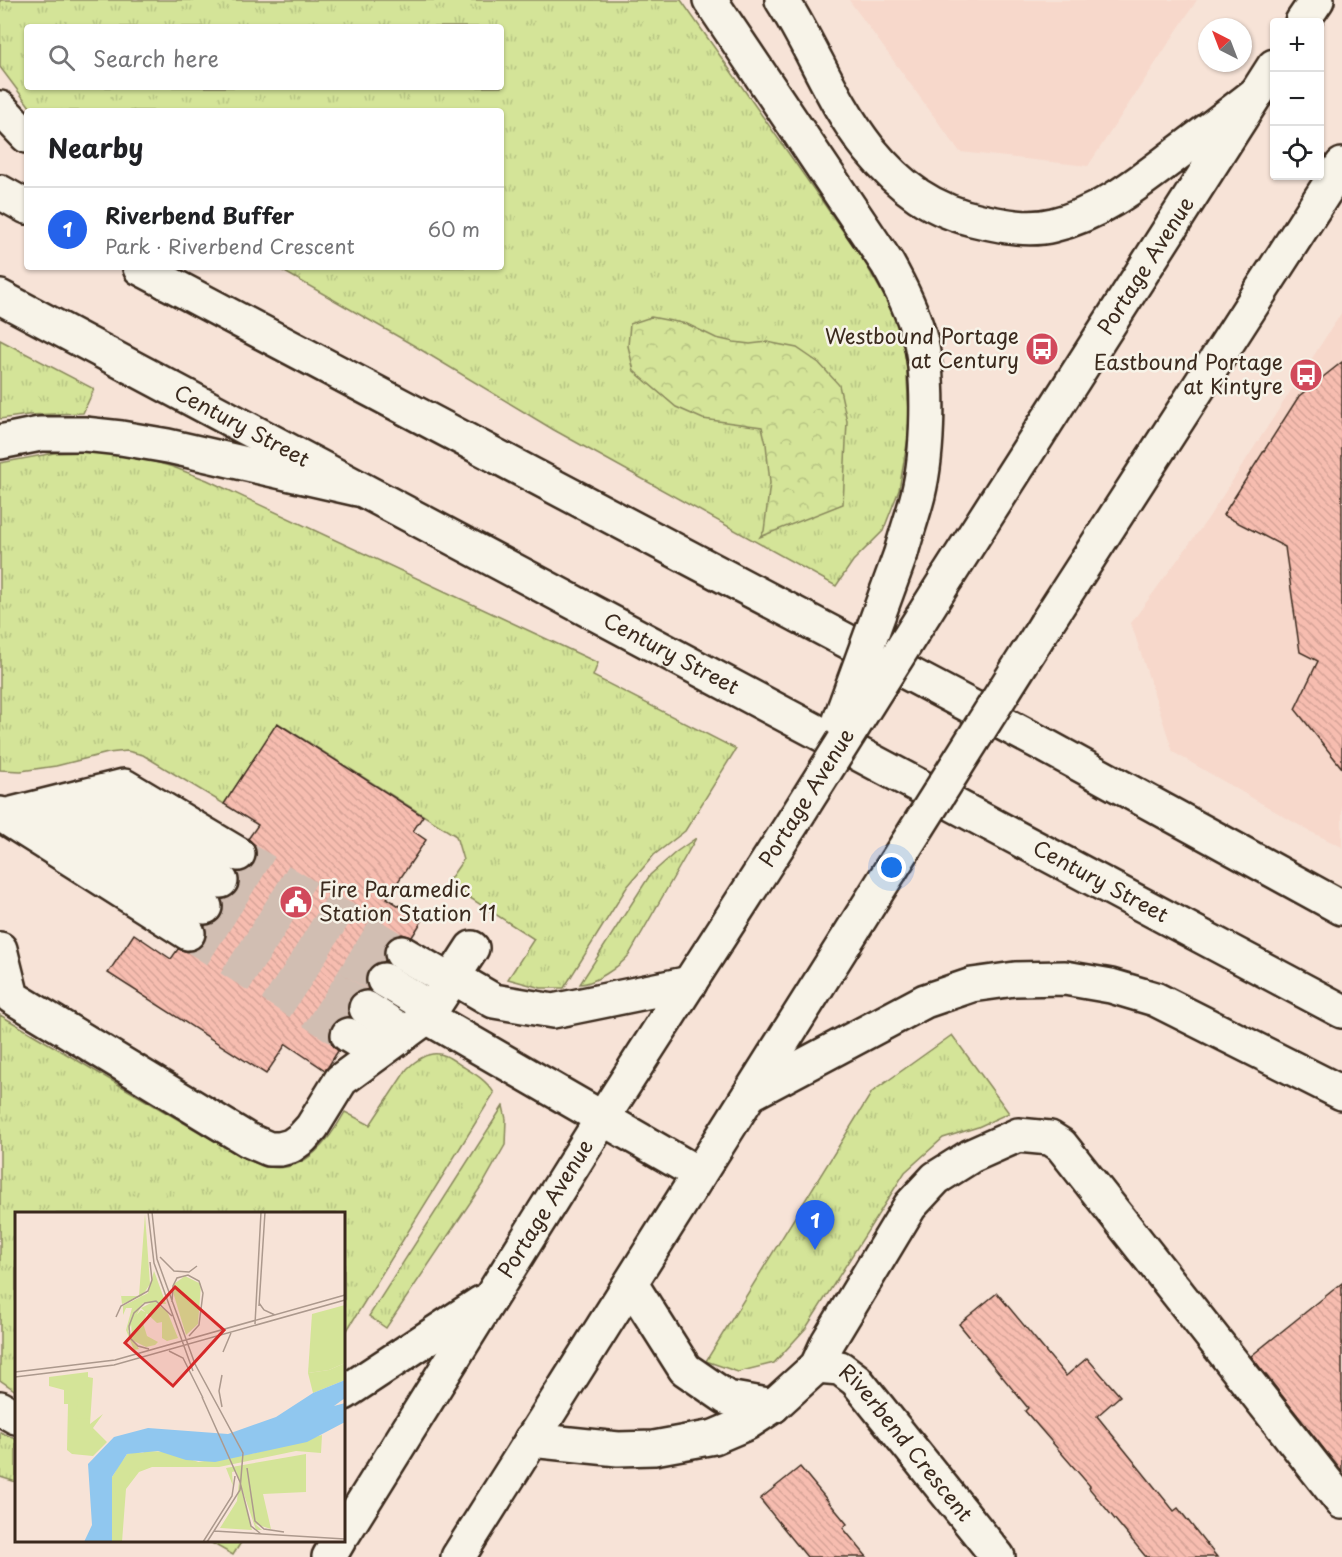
<!DOCTYPE html>
<meta charset="utf-8">
<style>
:root{--surface:#fff;--page:#f6f6f6;--text:#202124;--muted:#757577;--line:#e0e0e0;--accent:#2563eb}
body{margin:0;font-family:"Playpen Sans",sans-serif;background:var(--page);color:var(--text)}
.controls{position:absolute;right:18px;top:18px;display:grid;overflow:hidden;border-radius:6px;box-shadow:0 2px 4px #0004}
.controls button{width:54px;height:54px;display:grid;place-items:center;padding:0;border:0;border-bottom:2px solid var(--line);background:var(--surface);color:var(--text);font:30px sans-serif}
.compass{position:absolute;left:1198px;top:18px;width:54px;height:54px;border-radius:50%;background:var(--surface);box-shadow:0 2px 4px #0004;rotate:318deg}
.you{position:absolute;left:892px;top:868px;width:21px;height:21px;margin:-15px;border:4px solid #fff;border-radius:50%;background:#1a73e8;box-shadow:0 0 0 9px #1a73e833}
.badge{display:grid;place-items:center;width:39px;height:39px;border-radius:50%;background:var(--accent);color:#fff;font-size:20px;font-weight:700}
.pin{position:absolute;translate:-50% -50px;filter:drop-shadow(0 2px 3px #0008)}
.pin::after{content:'';position:absolute;top:32px;width:21px;height:18px;background:inherit;clip-path:polygon(0 0,100% 0,50% 100%)}
.list{margin:0;padding:0;list-style:none}
h2{display:flex;justify-content:space-between;align-items:center;height:78px;margin:0;padding:0 24px;font-size:26px}
h2 small{font-size:20px;font-weight:400;color:var(--muted)}
.list li{display:grid;grid-template-columns:39px 1fr auto;gap:18px;align-items:center;box-sizing:border-box;height:84px;padding:0 24px;border-top:2px solid var(--line)}
.list b{display:block;font-size:22px;white-space:nowrap}
.list p{margin:0;font-size:20px;white-space:nowrap;color:var(--muted)}
.list em{font-size:20px;font-style:normal;color:var(--muted)}
.icon{flex:none;width:33px;height:33px;fill:none;stroke:currentColor;stroke-width:2;stroke-linecap:round;stroke-linejoin:round}
.map{position:relative;flex:none;width:1342px;height:1557px;overflow:hidden}
.search{position:absolute;background:var(--surface);box-shadow:0 2px 4px #0004;left:24px;top:24px;width:480px;height:66px;display:flex;align-items:center;gap:15px;box-sizing:border-box;padding:0 21px;border-radius:6px;color:var(--muted);font-size:22px}
.panel{position:absolute;background:var(--surface);box-shadow:0 2px 4px #0004;left:24px;top:108px;width:480px;height:162px;border-radius:6px}
.map>svg:first-child{display:block}
.built{fill:#f7d8cb}
.grass{fill:url(#grass-tufts);stroke:#88875b;stroke-width:1.5;fill-rule:evenodd}
.forest{fill:url(#forest-crowns);stroke:#88875b;stroke-width:1.5}
.building{fill:url(#building-back-hatch);stroke:#3b2a1e;stroke-width:1.5}
.lines{fill:none;stroke-linecap:round;stroke-linejoin:round}
.minor-tunnel{stroke:#d1beb2;stroke-width:33;stroke-dasharray:33 16;stroke-linecap:butt}
.minor-casing{stroke:#3b2a1e;stroke-width:38}
.major-casing{stroke:#3b2a1e;stroke-width:38}
.highway-casing{stroke:#3b2a1e;stroke-width:38}
.minor{stroke:#f7f3e8;stroke-width:33}
.major{stroke:#f7f3e8;stroke-width:33}
.highway{stroke:#f7f3e8;stroke-width:33}
.highway-bridge-casing{stroke:#3b2a1e;stroke-width:38;stroke-linecap:butt}
.highway-bridge{stroke:#f7f3e8;stroke-width:33}
.labels{text-anchor:middle;stroke-width:5;stroke-linejoin:round;paint-order:stroke}
.street-label{font-size:21px;fill:#3b2a1e;stroke:#f7f3e8}
.poi-label{font-size:21px;fill:#3b2a1e;stroke:#f7f3e8;text-anchor:end}
.inset-road{fill:none;stroke:#ac998d;stroke-width:1.5}
.view{fill:#d62828;fill-opacity:0.15;stroke:#d62828;stroke-width:3}
.inset-edge{fill:none;stroke:#3b2a1e;stroke-width:3}
</style>
<div class="map">
<svg width="1342" height="1557" viewBox="0 0 1342 1557">
<defs>
<pattern id="grass-tufts" width="24" height="20" patternUnits="userSpaceOnUse" patternTransform="scale(1.5)"><rect width="24" height="20" fill="#d4e498"/><path d="M3 7l-1-3M5 7V3M7 7l1-3M15 17l-1-3M17 17v-4M19 17l1-3" fill="none" stroke="#b7c483"/></pattern>
<pattern id="forest-crowns" width="20" height="18" patternUnits="userSpaceOnUse" patternTransform="scale(1.5)"><rect width="20" height="18" fill="#d4e498"/><path d="M2 6a3 3 0 1 1 6 0M12 15a3 3 0 1 1 6 0" fill="none" stroke="#b7c483"/></pattern>
<pattern id="building-back-hatch" width="6" height="6" patternUnits="userSpaceOnUse" patternTransform="scale(1.5)"><rect width="6" height="6" fill="#f7bdb0"/><path d="M-1 5l2 2M0 0l6 6M5-1l2 2" fill="none" stroke="#d5a397"/></pattern>
</defs>
<rect width="100%" height="100%" fill="#f7e3d7"/>
<filter id="ink" filterUnits="userSpaceOnUse"><feTurbulence type="fractalNoise" baseFrequency=".0167" numOctaves="2"/><feDisplacementMap in="SourceGraphic" scale="12" xChannelSelector="R" yChannelSelector="G"/><feConvolveMatrix kernelMatrix="1 2 1 2 8 2 1 2 1" color-interpolation-filters="sRGB"/></filter>
<g filter="url(#ink)">
<g class="built">
<path d="M849 0H1197L1088 166 960 152Z"/>
<path d="M1342 312V847L1309 831 1173 752 1131 623 1207 520Z"/>
</g>
<g class="grass">
<path d="M0 0H681L864 261 897 319 908 351 907 380 910 427 899 490 883 531 853 561 836 586 554 430 413 345 276 267H501V111H33L0 67ZM27 27H501V87H27Z"/>
<path d="M0 340 94 389 83 413 28 415 0 419Z"/>
<path d="M94 452 130 455 173 467 207 480 598 663 593 676 736 749 685 831 654 855 627 887 564 988H541L508 979 534 939 447 883 463 860 456 836 278 723 224 804 143 755 127 751 108 753 56 766 21 771 0 770V463L54 453Z"/>
<path d="M696 838 629 955C619 967 594 984 580 984L650 875 676 852Z"/>
<path d="M0 1015 247 1160C254 1162 262 1166 269 1167 306 1173 330 1139 345 1112L370 1125 407 1069C417 1059 431 1049 446 1056 451 1058 457 1063 462 1066 475 1074 486 1080 494 1093L344 1335V1214H16V1391L0 1380Z"/>
<path d="M952 1035 1009 1113 978 1127 943 1138 905 1172 806 1328 774 1363 738 1372 706 1361 872 1092Z"/>
<path d="M503 1106 506 1119 505 1145 484 1182 386 1328 369 1316Z"/>
<path d="M0 1432 16 1439V1482L0 1477Z"/>
<path d="M208 1541H242L233 1555Z"/>
</g>
<path class="forest" d="M651 317 687 324 716 338 734 342 750 344 767 342 797 348 819 363 839 385 847 421 843 504 760 537 764 531 770 483 766 444 762 427 703 419 676 407 634 371 628 346 630 324Z"/>
<g class="building">
<path d="M1342 362V768L1295 709 1318 661 1300 652 1285 547 1223 515 1299 396Z"/>
<path d="M277 723 423 816 413 831 426 840 387 898 422 921 412 937 402 934 393 936 386 943 383 952 385 961 375 963 368 971 365 980 368 990 358 991 351 997 347 1007 349 1016 340 1018 332 1025 329 1035 332 1044 338 1051 328 1067 325 1070 286 1044 266 1074 108 973 134 934 171 959 178 949 188 952 197 949 203 943 207 934 205 926 213 924 220 918 224 908 222 899 230 897 237 891 240 882 238 873 248 870 254 863 257 855 255 845 248 839 258 825 224 804Z"/>
<path d="M1342 1283V1472L1251 1356Z"/>
<path d="M997 1293 1066 1376 1087 1358 1120 1396 1097 1416 1174 1511 1178 1508 1217 1557H1146L1089 1488 1090 1486 1025 1411 1028 1408 959 1324Z"/>
<path d="M800 1467 847 1524 843 1528 867 1557H807L760 1499Z"/>
</g>
<g class="lines">
<g class="minor-tunnel">
<path d="M238 854 402 953"/>
<path d="M221 881 384 980"/>
<path d="M205 907 366 1008"/>
<path d="M188 933 348 1035"/>
</g>
<g class="minor-casing">
<g id="minor">
<path d="M83 797 221 881"/>
<path d="M46 806 205 907"/>
<path d="M0 814 188 933"/>
<path d="M4 816 124 786 238 854"/>
<path d="M0 949 12 997 248 1140 269 1149H280L291 1146 302 1138 312 1127 341 1080 427 1017 472 948"/>
<path d="M402 953 450 981"/>
<path d="M453 977 494 1001 553 1011 690 983"/>
<path d="M384 980 432 1009"/>
<path d="M366 1008 405 1033"/>
<path d="M427 1017 699 1174"/>
<path d="M348 1035 377 1053"/>
<path id="s1" d="M817 1366 840 1368 856 1380 998 1557"/>
<path d="M773 1406 817 1366 828 1342 910 1206 936 1178 971 1156 1018 1135 1050 1138 1061 1145 1342 1502"/>
</g>
</g>
<g class="major-casing">
<g id="major">
<path d="M0 192 27 207"/>
<path d="M140 268 1046 746 1342 908"/>
<path id="s2" d="M0 297C446 537 896 771 1342 1011"/>
</g>
</g>
<g class="highway-casing">
<g id="highway">
<path d="M710 0 887 263C900 286 912 310 919 335 931 376 928 454 918 495 913 515 906 534 901 553"/>
<path d="M782 0C813 48 833 104 869 149 900 187 932 211 981 221 1004 226 1030 231 1053 225 1100 214 1137 184 1174 156 1202 135 1230 114 1258 92"/>
<path d="M1302 22 1317 0"/>
<path d="M0 108 27 136"/>
<path d="M152 267 166 282"/>
<path d="M0 442 40 434H84L121 438 168 446 357 489"/>
<path id="s3" d="M948 576 1274 66"/>
<path d="M1046 624 1342 165"/>
<path d="M750 1094 925 1001 972 985 1015 979 1065 978 1111 986 1155 999 1342 1093"/>
<path d="M631 1284 685 1369 727 1398 773 1406"/>
<path d="M344 1393 481 1303"/>
<path d="M0 1408 16 1417"/>
<path d="M531 1440 618 1449 654 1448 714 1437 747 1423 773 1406"/>
<path id="s4" d="M344 1533 602 1119 795 819"/>
<path d="M329 1557 339 1540"/>
<path d="M458 1557 890 871"/>
</g>
</g>
<use href="#minor" class="minor"/>
<use href="#major" class="major"/>
<use href="#highway" class="highway"/>
<g class="highway-bridge-casing">
<g id="highway-bridge">
<path d="M840 720 901 553"/>
<path d="M795 819 948 576"/>
<path d="M890 871 1046 624"/>
</g>
</g>
<use href="#highway-bridge" class="highway-bridge"/>
</g>
</g>
<defs>
<g id="bus-disc" transform="scale(1.725)"><circle r="9.5" fill="#d1495b" stroke="#f7f3e8"/><path d="M-5-6H5V4H4V6H2V4H-2V6H-4V4H-5ZM-3.5-4V0h7V-4ZM-3.5 1.2v1.5H-2V1.2ZM2 1.2v1.5H3.5V1.2Z" fill="#fff"/></g>
<g id="civic-disc" transform="scale(1.725)"><circle r="9.5" fill="#d1495b" stroke="#f7f3e8"/><path d="M-.6-6.5H3V-4.5H.6V-3L4-1V1h2V6H-6V1h2V-1L-.6-3ZM-1.2 2.5V6h2.4V2.5Z" fill="#fff"/></g>
</defs>
<g fill-rule="evenodd">
<use href="#bus-disc" x="1042" y="349"/>
<use href="#bus-disc" x="1306" y="375"/>
<use href="#civic-disc" x="296" y="902"/>
</g>
<g class="labels">
<g class="street-label">
<text dy="7" stroke="none"><textPath href="#s3" startOffset="368">Portage Avenue</textPath></text>
<text dy="7" stroke="none"><textPath href="#s2" startOffset="274">Century Street</textPath></text>
<text dy="7" stroke="none"><textPath href="#s2" startOffset="760">Century Street</textPath></text>
<text transform="translate(807 798) rotate(-58)" y="7">Portage Avenue</text>
<text dy="7" stroke="none"><textPath href="#s2" startOffset="1246">Century Street</textPath></text>
<text dy="7" stroke="none"><textPath href="#s4" startOffset="382">Portage Avenue</textPath></text>
<text dy="7" stroke="none"><textPath href="#s1" startOffset="123">Riverbend Crescent</textPath></text>
</g>
<g class="poi-label">
<text x="1019" y="344">Westbound Portage<tspan x="1019" dy="24">at Century</tspan></text>
<text x="1283" y="370">Eastbound Portage<tspan x="1283" dy="24">at Kintyre</tspan></text>
<text x="319" y="897" text-anchor="start">Fire Paramedic<tspan x="319" dy="24">Station Station 11</tspan></text>
</g>
</g>
<g transform="translate(15 1212)">
<rect width="330" height="330" fill="#f7e3d7"/>
<path d="M130 2 135 72 127 84 107 92 105 74 106 84H124ZM139 59 151 92 128 91 113 119 124 137 119 138 111 118 117 96H111L108 103V94L133 81ZM170 64 186 72 183 112 171 123 158 80 159 72ZM138 90 152 99 163 126 152 129 147 126V110L142 111 126 96ZM126 98 132 101 128 111 132 124 143 130 140 133 131 135 117 128 116 109ZM330 151V168L298 181 293 161 314 158ZM73 160V165L78 166 75 212 88 202 78 216 92 230 78 244 57 242 52 238 53 192H49V178L34 174V165ZM307 223 306 241 281 239 204 255H137L124 260 111 277 107 330H97V265L112 242 122 240 183 250 240 241ZM291 242V280L248 282 256 317 240 312 247 318H241L221 259 217 260 218 274 211 256ZM224 269 237 318 205 316 222 289Z" fill="#d4e498"/>
<path d="M132 239 155 240 186 251 166 255 143 252 133 256 128 253 115 263 111 274H105L102 290 99 264 105 249Z" fill="#d4e498"/>
<path d="M330 93V151L314 158 293 161 297 102Z" fill="#d4e498"/>
<path d="M63 183 75 184 74 207 61 206Z" fill="#d4e498"/>
<path d="M330 168V186L319 194 330 191V210L292 230 200 250 171 248 143 239 112 242 97 265V330H69L77 313 73 252 99 225 133 216 213 222 261 205 298 181Z" fill="#90c7ef"/>
<path class="inset-road" d="M133 0 139 51 178 159M137 0 142 47 180 152 228 241 225 278 192 330M145 45 159 59 174 60 182 54M157 90 158 74 162 66 173 63 184 69 188 81 184 113 174 124M244 91 249 98 260 103M244 94 250 0M101 105 106 94 133 79 137 68 135 50M240 112 246 0M134 137 123 134 115 126 114 114 119 101 130 91 141 89 157 104M154 139 168 146 188 186M208 140 216 121M0 160 100 148 330 83M207 163 204 179 207 195M0 165 99 153 330 88M187 185 225 270 236 314 246 322M232 256 240 309 249 317 269 320M199 319 330 327M188 330 217 284 220 264"/>
<path class="view" d="M160 75 209 118 158 174 110 131Z"/>
<rect width="330" height="330" class="inset-edge"/>
</g>
</svg>
<div class="controls">
<button>+</button>
<button>−</button>
<button><svg class="icon" aria-label="locate" viewBox="0 0 24 24"><circle cx="12" cy="12" r="6"/><path d="M12 2v4M12 18v4M2 12h4M18 12h4"/></svg></button>
</div>
<svg class="compass" viewBox="-18 -18 36 36"><path d="M0-13l5 13h-10z" fill="#e53935"/><path d="M0 13l5-13h-10z" fill="#757577"/></svg>
<div class="you"></div>
<div class="pin badge" style="left:815px;top:1250px">1</div>
<div class="search"><svg class="icon" aria-label="search" viewBox="0 0 24 24"><circle cx="10" cy="10" r="6"/><path d="M15 15l6 6"/></svg>Search here</div>
<section class="panel">
<h2>Nearby<small></small></h2>
<ul class="list">
<li><span class="badge">1</span><div><b>Riverbend Buffer</b><p>Park · Riverbend Crescent</p></div><em>60 m</em></li>
</ul>
</section>
</div>
